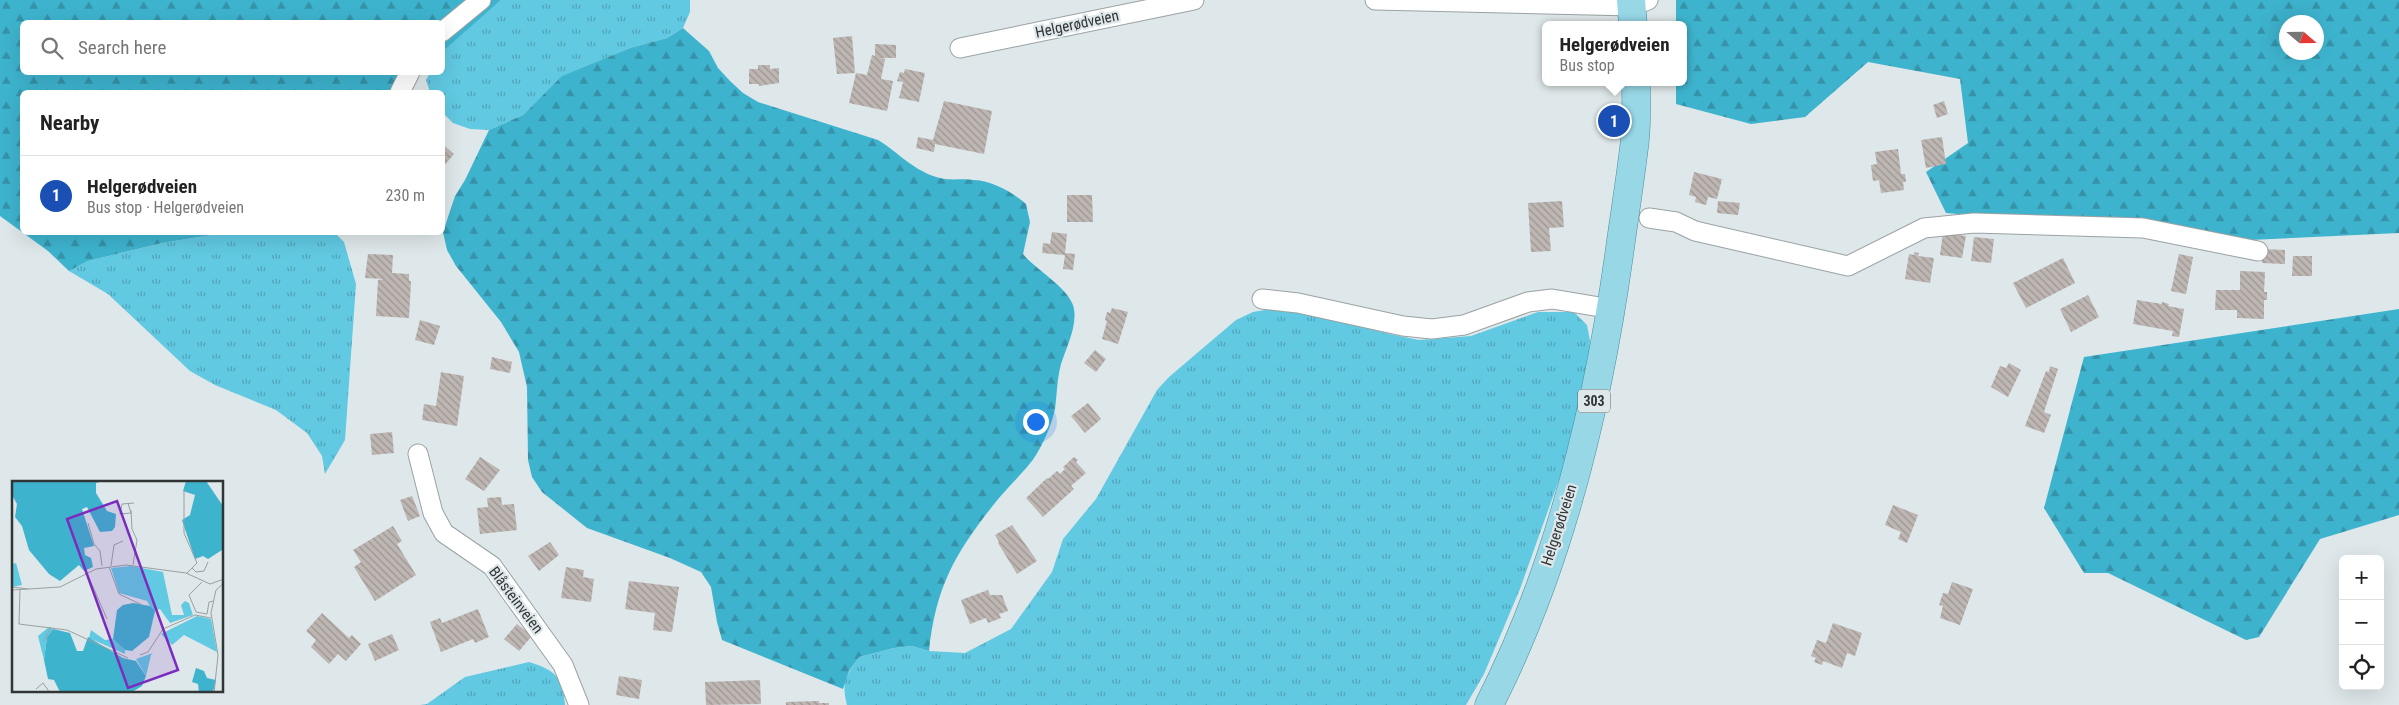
<!DOCTYPE html>
<meta charset="utf-8">
<style>
:root{--surface:#fff;--page:#f6f6f6;--text:#222;--muted:#767676;--line:#e0e0e0;--accent:#1a73e8}
body{margin:0;font-family:"Roboto Condensed",sans-serif;background:var(--page);color:var(--text)}
.controls{position:absolute;right:15px;bottom:15px;display:grid;overflow:hidden;border-radius:8px;box-shadow:0 5px 20px #0002}
.controls button{width:45px;height:45px;display:grid;place-items:center;padding:0;border:0;border-bottom:1px solid var(--line);background:var(--surface);color:var(--text);font:25px sans-serif}
.compass{position:absolute;left:2279px;top:15px;width:45px;height:45px;border-radius:50%;background:var(--surface);box-shadow:0 5px 20px #0002;rotate:110deg}
.you{position:absolute;left:1035px;top:421px;width:18px;height:18px;margin:-12px;border:4px solid #fff;border-radius:50%;background:#1a73e8;box-shadow:0 0 0 8px #1a73e833}
.badge{display:grid;place-items:center;width:32px;height:32px;border-radius:50%;background:var(--accent);color:#fff;font-size:16px;font-weight:700}
.pin{position:absolute;translate:-50% -50%;border:2px solid #fff;box-shadow:0 1px 5px #0006}
.popup{position:absolute;left:1542px;top:21px;width:145px;height:65px;box-sizing:border-box;display:grid;place-content:center;border-radius:8px;background:var(--surface);filter:drop-shadow(0 1px 4px #0005);font-size:16px;white-space:nowrap;color:var(--muted)}
.popup b{font-size:19px;color:var(--text)}
.popup::after{content:'';position:absolute;left:50%;top:100%;margin-left:-10px;border:10px solid transparent;border-top-color:var(--surface)}
.list{margin:0;padding:0;list-style:none}
h2{display:flex;justify-content:space-between;align-items:center;height:65px;margin:0;padding:0 20px;font-size:21px}
h2 small{font-size:16px;font-weight:400;color:var(--muted)}
.list li{display:grid;grid-template-columns:32px 1fr auto;gap:15px;align-items:center;box-sizing:border-box;height:80px;padding:0 20px;border-top:1px solid var(--line)}
.list b{display:block;font-size:19px;white-space:nowrap}
.list p{margin:0;font-size:16px;white-space:nowrap;color:var(--muted)}
.list em{font-size:16px;font-style:normal;color:var(--muted)}
.icon{flex:none;width:28px;height:28px;fill:none;stroke:currentColor;stroke-width:2;stroke-linecap:round;stroke-linejoin:round}
.map{position:relative;flex:none;width:2399px;height:705px;overflow:hidden}
.search{position:absolute;background:var(--surface);box-shadow:0 5px 20px #0002;left:20px;top:20px;width:425px;height:55px;display:flex;align-items:center;gap:12px;box-sizing:border-box;padding:0 18px;border-radius:8px;color:var(--muted);font-size:19px}
.panel{position:absolute;background:var(--surface);box-shadow:0 5px 20px #0002;left:20px;top:90px;width:425px;height:145px;border-radius:8px}
.map>svg:first-child{display:block}
.grass{fill:url(#grass-tufts)}
.forest{fill:url(#forest-firs);fill-rule:evenodd}
.building{fill:url(#building-back-hatch)}
.lines{fill:none;stroke-linecap:round;stroke-linejoin:round}
.street-casing{stroke:#9aa2a4;stroke-width:21}
.primary-casing{stroke:#468d9d;stroke-width:29}
.street{stroke:#fff;stroke-width:19}
.primary{stroke:#97d7e6;stroke-width:28}
.labels{text-anchor:middle;stroke-width:4.5;stroke-linejoin:round;paint-order:stroke}
.shield{fill:#dee7e9;stroke:#656a6c;stroke-width:1}
.shield-label{font-size:14px;font-weight:bold;fill:#313536}
.street-label{font-size:15px;fill:#313536;stroke:#dee7e9}
.inset-road{fill:none;stroke:#99a0a1;stroke-width:1}
.view{fill:#7b2cbf;fill-opacity:0.15;stroke:#7b2cbf;stroke-width:2.5}
.inset-edge{fill:none;stroke:#313536;stroke-width:2.5}
</style>
<div class="map">
<svg width="2399" height="705" viewBox="0 0 2399 705">
<defs>
<pattern id="grass-tufts" width="24" height="20" patternUnits="userSpaceOnUse" patternTransform="scale(1.25)"><rect width="24" height="20" fill="#61c9e2"/><path d="M3 7l-1-3M5 7V3M7 7l1-3M15 17l-1-3M17 17v-4M19 17l1-3" fill="none" stroke="#51a4b8"/></pattern>
<pattern id="forest-firs" width="22" height="20" patternUnits="userSpaceOnUse" patternTransform="scale(1.25)"><rect width="22" height="20" fill="#3eb3ce"/><path d="M5 1l3.5 6h-7zM16 11l3.5 6h-7z" fill="#3592a8"/></pattern>
<pattern id="building-back-hatch" width="6" height="6" patternUnits="userSpaceOnUse" patternTransform="scale(1.25)"><rect width="6" height="6" fill="#beb6b3"/><path d="M-1 5l2 2M0 0l6 6M5-1l2 2" fill="none" stroke="#9b9592"/></pattern>
</defs>
<rect width="100%" height="100%" fill="#dee7e9"/>
<g class="grass">
<path d="M501 0H690V12L683 28 667 38 630 48 563 76 523 115 489 130 470 129 453 123 443 113 442 92H430L426 80 430 73 442 72 443 51 447 46Z"/>
<path d="M224 233H335L344 242 356 284 345 440 325 474 322 456 307 433 276 410 215 385 190 371 108 294 69 271 88 261 162 243Z"/>
<path d="M1271 309 1305 313 1341 320 1385 333 1419 340 1471 336 1538 312H1574L1587 325 1590 341 1585 397 1576 432 1520 589 1484 674 1466 705H847C841 682 846 676 859 657L894 648 912 646 929 651 965 653 1011 629 1052 572 1063 539 1096 499 1157 390 1169 377 1236 320 1253 312Z"/>
<path d="M529 662C555 670 563 677 565 705H420L427 704 465 677Z"/>
</g>
<g class="forest">
<path d="M0 0H501L443 51 442 22H22V72L402 73 388 92H22V232L224 233 162 243 88 261 69 271 48 251 0 216Z"/>
<path d="M1676 0H2399V233L2250 240 1946 213 1926 172 1968 143 1960 79 1868 62 1805 117 1751 124 1676 104V82H1683V25H1676ZM2286 22H2316V52H2286Z"/>
<path d="M683 28 709 51 718 68 730 81 743 93 758 102 878 140C899 153 915 172 940 178 952 181 963 178 974 180 993 181 1012 192 1026 204L1030 222 1023 254C1037 271 1065 285 1073 305 1079 323 1066 348 1061 364 1057 379 1057 394 1055 409 1052 424 1044 442 1036 455 1029 467 1009 486 999 498 957 550 936 584 929 651L912 646 894 648 859 657 849 671 843 689 722 640 717 622 711 587 701 572 670 558 587 528 542 492 532 477 528 460 527 387 519 352 501 322 456 266 447 250 443 232 455 196 465 180 489 130 523 115 562 76 630 48 667 38Z"/>
<path d="M2399 309V515L2320 539 2259 637 2246 640 2108 573H2084L2044 508 2084 357Z"/>
</g>
<g class="building">
<path d="M852 36 855 73 837 74 833 38Z"/>
<path d="M875 44 896 45V58H880L885 59 881 79 893 81 887 111 849 103 856 73 867 75 872 55 875 56Z"/>
<path d="M758 65H770V69L779 68V83L759 86V84H749V69H758Z"/>
<path d="M905 69 925 73 919 102 899 98 903 82 897 81 900 72 904 73Z"/>
<path d="M944 101 992 111 984 154 935 144 934 152 916 148 918 137 933 140Z"/>
<path d="M1944 101 1948 114 1937 118 1933 105Z"/>
<path d="M1942 137 1946 164 1926 168 1921 140Z"/>
<path d="M442 144 454 154 442 168Z"/>
<path d="M1898 149 1901 174H1905L1906 182H1903L1904 190 1881 193 1879 180 1873 181 1871 165 1877 164 1875 152Z"/>
<path d="M1694 172 1722 179 1717 199 1708 197 1706 205 1695 202 1696 197 1689 195Z"/>
<path d="M1067 195H1092L1093 222H1067Z"/>
<path d="M1562 201 1564 227 1549 228 1551 251 1531 252 1528 203Z"/>
<path d="M1718 201 1740 203 1738 215 1717 213Z"/>
<path d="M1052 232 1067 234 1065 253 1075 254 1073 270 1063 269 1065 255 1042 253 1043 243 1050 244Z"/>
<path d="M1943 233 1966 236 1962 258 1940 255Z"/>
<path d="M1974 237 1994 239 1991 263 1971 261Z"/>
<path d="M2262 249 2285 250V264L2262 263Z"/>
<path d="M1914 252 1919 253 1918 256 1934 258 1930 283 1905 279 1909 254 1914 255Z"/>
<path d="M368 254 393 255 392 273 409 274V281H411L409 318 376 316 378 280 384 279 365 278Z"/>
<path d="M2179 254 2193 257 2186 294 2171 291Z"/>
<path d="M2293 256H2312V276H2292Z"/>
<path d="M2063 258 2075 283 2026 308 2013 283Z"/>
<path d="M2240 271 2265 272 2264 292H2267V300H2264V319L2237 318V310H2215L2216 290H2240Z"/>
<path d="M2088 295 2099 317 2071 332 2060 309Z"/>
<path d="M2137 300 2162 304V302L2169 304 2168 306 2184 309 2179 337 2172 336 2173 331 2133 324Z"/>
<path d="M1112 308 1128 312 1118 344 1102 339 1107 321 1105 320 1107 312 1110 313Z"/>
<path d="M420 320 440 326 434 345 415 340Z"/>
<path d="M1095 350 1106 359 1096 372 1084 363Z"/>
<path d="M492 357 512 362 510 373 490 369Z"/>
<path d="M2009 363 2021 370 2008 397 1991 387 2000 366 2006 368Z"/>
<path d="M2050 366 2058 369 2044 412 2051 415 2044 433 2025 426 2046 371 2049 372Z"/>
<path d="M441 372 464 376 457 426 422 420 424 404 436 406Z"/>
<path d="M1088 403 1101 419 1085 433 1071 416Z"/>
<path d="M392 432 394 453 372 455 370 434Z"/>
<path d="M480 457 500 470 484 491 465 479Z"/>
<path d="M1074 457 1078 460 1076 462 1086 473 1071 486 1074 489 1043 517 1026 498 1047 478 1048 479 1057 471 1060 474 1065 469 1063 467Z"/>
<path d="M412 496 420 516 408 521 400 500Z"/>
<path d="M501 497 502 505 514 504 517 530 480 534 477 508 488 507 487 498Z"/>
<path d="M1893 505 1918 515 1907 543 1898 539 1901 532 1885 525Z"/>
<path d="M1012 525 1037 561 1017 574 998 543 999 542 995 535Z"/>
<path d="M393 526 402 541 397 544 416 575 375 601 354 567 361 562 353 550Z"/>
<path d="M550 542 559 555 539 571 528 556Z"/>
<path d="M566 567 584 570 583 577 594 579 591 602 561 598Z"/>
<path d="M629 581 679 587 672 632 653 630 655 613 625 609Z"/>
<path d="M1952 582 1973 589 1960 625 1940 618 1943 606 1939 605 1943 593 1948 594Z"/>
<path d="M988 590 990 595H1002L1008 611 999 614 1001 618 988 623 986 618 970 624 961 600Z"/>
<path d="M478 609 489 637 475 643 473 639 441 652 430 622 440 618 442 623Z"/>
<path d="M322 613 349 638 352 635 361 644 346 661 338 654 329 664 311 647 316 640 306 631Z"/>
<path d="M1833 623 1862 633 1855 656 1847 653 1842 668 1823 661 1822 665 1814 662 1816 658 1811 656 1817 640 1826 643Z"/>
<path d="M517 624 532 636 519 651 504 639Z"/>
<path d="M392 634 399 650 375 661 368 644Z"/>
<path d="M619 676 642 680 639 699 616 695Z"/>
<path d="M760 680 761 704 706 705 705 682Z"/>
<path d="M819 701V703H829V705H786V702Z"/>
</g>
<g class="lines">
<g class="street-casing">
<g id="street">
<path d="M1375 0 1632 6 1648 0"/>
<path d="M442 32 481 0"/>
<path d="M960 48 1194 0"/>
<path d="M400 92 410 72"/>
<path d="M1649 218 1676 222 1695 231 1848 266 1924 228 1974 223 2143 228 2258 251"/>
<path d="M1262 299 1298 303 1403 326 1432 329 1464 325 1528 302 1552 299 1612 309"/>
<path d="M418 454 433 513 444 533 492 566 563 665 579 705"/>
</g>
</g>
<g class="primary-casing">
<g id="primary">
<path d="M1631 0 1633 25"/>
<path d="M1489 705C1560 566 1599 402 1620 248 1625 212 1631 175 1635 139 1637 120 1636 101 1636 82"/>
</g>
</g>
<use href="#street" class="street"/>
<use href="#primary" class="primary"/>
</g>
<g class="labels">
<rect class="shield" x="1578" y="389.5" width="32" height="23" rx="4"/>
<g class="shield-label">
<text x="1594" y="406">303</text>
</g>
<g class="street-label">
<text transform="translate(1077 24) rotate(-12)" y="5">Helgerødveien</text>
<text transform="translate(1559 525) rotate(-72)" y="5">Helgerødveien</text>
<text transform="translate(516 600) rotate(53)" y="5">Blåsteinveien</text>
</g>
</g>
<g transform="translate(12 481)">
<rect width="211" height="211" fill="#dee7e9"/>
<path d="M4 82 10 104 0 106V83ZM119 85 151 91 160 134H172L169 124 173 120 177 122 181 134 158 142 148 128 141 130 135 120 107 112 99 87ZM185 135 199 138 205 171 172 154 160 164 149 153ZM37 146 41 148 35 156 32 179 26 155ZM79 149 93 159 101 158 113 169V173L77 157ZM141 172 139 174 134 195 124 178Z" fill="#61c9e2"/>
<path d="M0 0H91L84 2V12L95 30 104 33 103 46 100 50 88 51 75 26 70 28 82 65 72 67 73 74 79 77 81 86 72 90 67 84 48 100 37 93 17 69 10 45 3 36 5 23 0 14ZM174 0H194L211 25 210 69 196 78 191 75 183 78 170 39 178 34 183 14 171 10ZM121 122 138 125 143 130 137 156 120 170 113 169 101 158 105 129 111 124ZM41 148 58 152 65 170H71L76 156 111 177 124 180 134 195 130 205 120 211H48L42 199 36 198 32 179 35 156ZM184 187 192 190 195 197 204 199 201 211H187L186 203 180 201Z" fill="#3eb3ce"/>
<path class="inset-road" d="M172 9V52L185 82 175 92M116 22 119 32 108 33 110 23 122 22M119 29 120 48 125 59 121 84M76 42 82 63 88 70 90 85M99 85 102 64 111 60M97 86 107 113 130 124M180 87 184 91 192 90 196 81M74 90 95 138M190 101 177 114 184 131 195 133 197 121 201 120M0 106 16 108M8 108 7 143 55 149 116 177M0 109 48 106 84 88 114 84 174 92 198 103 212 98M32 160 39 146M128 174 136 171 151 148 183 134 199 137M24 208 31 202 38 212M202 212 206 174 199 132 204 109 212 102"/>
<path class="view" d="M105 20 166 189 116 207 55 38Z"/>
<rect width="211" height="211" class="inset-edge"/>
</g>
</svg>
<div class="controls">
<button>+</button>
<button>−</button>
<button><svg class="icon" aria-label="locate" viewBox="0 0 24 24"><circle cx="12" cy="12" r="6"/><path d="M12 2v4M12 18v4M2 12h4M18 12h4"/></svg></button>
</div>
<svg class="compass" viewBox="-18 -18 36 36"><path d="M0-13l5 13h-10z" fill="#e53935"/><path d="M0 13l5-13h-10z" fill="#767676"/></svg>
<div class="you"></div>
<div class="pin badge" style="left:1614px;top:121px;background:#1a4fb4">1</div>
<div class="popup"><b>Helgerødveien</b>Bus stop</div>
<div class="search"><svg class="icon" aria-label="search" viewBox="0 0 24 24"><circle cx="10" cy="10" r="6"/><path d="M15 15l6 6"/></svg>Search here</div>
<section class="panel">
<h2>Nearby<small></small></h2>
<ul class="list">
<li><span class="badge" style="background:#1a4fb4">1</span><div><b>Helgerødveien</b><p>Bus stop · Helgerødveien</p></div><em>230 m</em></li>
</ul>
</section>
</div>
